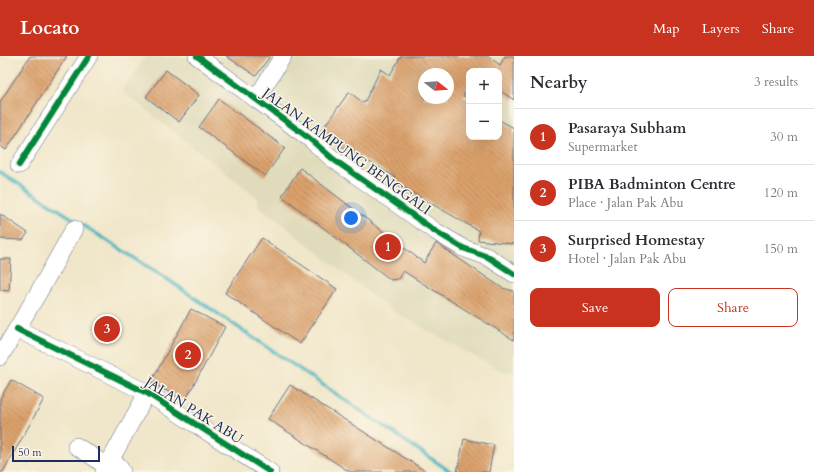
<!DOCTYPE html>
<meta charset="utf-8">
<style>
:root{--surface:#fff;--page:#f7f7f7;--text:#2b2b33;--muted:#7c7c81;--line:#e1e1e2;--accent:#c8321e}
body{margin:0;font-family:Cardo,serif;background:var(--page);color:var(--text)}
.controls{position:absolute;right:12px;top:12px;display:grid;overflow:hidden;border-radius:8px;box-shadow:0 4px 16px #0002}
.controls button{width:36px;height:36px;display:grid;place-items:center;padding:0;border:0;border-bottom:1px solid var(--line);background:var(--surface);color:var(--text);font:20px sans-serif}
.compass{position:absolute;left:418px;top:12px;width:36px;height:36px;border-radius:50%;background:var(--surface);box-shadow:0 4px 16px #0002;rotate:107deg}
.scale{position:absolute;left:12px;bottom:10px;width:88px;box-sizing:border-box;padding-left:4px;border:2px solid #1b2f5e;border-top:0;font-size:11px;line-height:14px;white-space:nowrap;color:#1b2f5e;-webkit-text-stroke:3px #fcf5e5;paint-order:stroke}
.you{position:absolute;left:351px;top:162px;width:14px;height:14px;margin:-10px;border:3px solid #fff;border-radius:50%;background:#1a73e8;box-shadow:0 0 0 6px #1a73e833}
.badge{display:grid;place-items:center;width:26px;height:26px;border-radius:50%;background:var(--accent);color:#fff;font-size:13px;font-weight:700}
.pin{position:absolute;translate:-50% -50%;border:2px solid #fff;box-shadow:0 1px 4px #0006}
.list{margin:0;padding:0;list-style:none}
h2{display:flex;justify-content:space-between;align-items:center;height:52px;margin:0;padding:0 16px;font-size:17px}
h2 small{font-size:13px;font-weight:400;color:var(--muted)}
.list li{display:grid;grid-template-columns:26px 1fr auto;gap:12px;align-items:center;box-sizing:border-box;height:56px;padding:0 16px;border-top:1px solid var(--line)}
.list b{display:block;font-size:15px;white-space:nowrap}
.list p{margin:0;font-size:13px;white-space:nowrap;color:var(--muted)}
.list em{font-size:13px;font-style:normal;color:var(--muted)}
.actions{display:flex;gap:8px;padding:12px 16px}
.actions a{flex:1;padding:9px 0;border:1px solid var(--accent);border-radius:8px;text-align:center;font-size:14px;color:var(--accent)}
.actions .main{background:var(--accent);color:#fff}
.map{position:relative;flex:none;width:514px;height:416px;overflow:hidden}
header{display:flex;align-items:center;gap:24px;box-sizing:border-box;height:56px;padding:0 20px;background:var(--accent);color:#fff}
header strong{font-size:19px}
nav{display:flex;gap:22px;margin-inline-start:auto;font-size:14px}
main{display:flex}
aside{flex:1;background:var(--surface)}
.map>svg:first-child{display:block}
.built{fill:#e0dcbb;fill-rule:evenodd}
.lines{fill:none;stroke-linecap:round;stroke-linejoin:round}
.stream{stroke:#43b2be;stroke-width:3.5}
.building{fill:url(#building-back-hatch);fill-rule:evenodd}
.minor-casing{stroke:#666f83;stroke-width:18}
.minor{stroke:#fff;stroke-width:17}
.cycleway-casing{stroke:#fcf5e5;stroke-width:8}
.cycleway{stroke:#00873e;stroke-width:6}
.labels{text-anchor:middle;stroke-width:3;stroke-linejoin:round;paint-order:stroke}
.street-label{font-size:14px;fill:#1b2f5e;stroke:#fcf5e5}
</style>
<header>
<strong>Locato</strong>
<nav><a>Map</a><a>Layers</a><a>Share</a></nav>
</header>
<main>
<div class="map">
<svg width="514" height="416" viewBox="0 0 514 416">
<defs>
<pattern id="building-back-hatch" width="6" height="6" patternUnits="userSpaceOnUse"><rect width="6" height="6" fill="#dba16c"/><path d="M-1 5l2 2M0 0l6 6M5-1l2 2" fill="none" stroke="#b1845c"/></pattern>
</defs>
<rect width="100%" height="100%" fill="#fcf5e5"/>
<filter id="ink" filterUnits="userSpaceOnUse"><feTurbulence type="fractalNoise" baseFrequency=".025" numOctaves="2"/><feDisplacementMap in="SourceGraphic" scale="8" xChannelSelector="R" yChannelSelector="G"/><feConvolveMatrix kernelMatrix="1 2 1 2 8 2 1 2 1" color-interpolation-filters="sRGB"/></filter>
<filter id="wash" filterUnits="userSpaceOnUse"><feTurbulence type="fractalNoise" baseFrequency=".012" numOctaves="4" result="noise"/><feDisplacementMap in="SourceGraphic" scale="16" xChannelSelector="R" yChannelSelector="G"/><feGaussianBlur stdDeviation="0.9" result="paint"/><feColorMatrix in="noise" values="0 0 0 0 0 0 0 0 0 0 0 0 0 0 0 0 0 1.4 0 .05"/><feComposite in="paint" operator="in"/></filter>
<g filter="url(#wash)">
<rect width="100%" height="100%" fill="#f0e6c9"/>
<path class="built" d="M146 0H514V316L501 315 388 252 258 149V142L122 35ZM469 15H499V81H469ZM424 18H448V42H424Z"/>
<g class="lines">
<path class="stream" d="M0 116 161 219 451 416"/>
</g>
<g id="blocks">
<g class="building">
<path d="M30 0H67L6 94 0 90V46Z"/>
<path d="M226 0H270L256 20Z"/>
<path d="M401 0H488L500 9 505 0H514V44L499 34V15H469V32L463 40 469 43V81H499V64L514 72V188L478 184 479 175 392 125 395 121 340 89 321 75 349 36 364 47 381 13 390 19ZM424 18H448V42H424Z"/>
<path d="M166 14 199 39 179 66 146 41Z"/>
<path d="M219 43 285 92 265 120 199 71Z"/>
<path d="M300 112 424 207 436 187 502 232 514 235V284L403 215 398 223 391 224 282 140Z"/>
<path d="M0 158 28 177 23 184 0 183Z"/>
<path d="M262 182 337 233 300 288 225 237Z"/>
<path d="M0 203H11L9 235 0 234Z"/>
<path d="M191 253 225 271 185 345 151 326Z"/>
<path d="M11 324 44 343 3 416H0V343Z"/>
<path d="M290 329 427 416H350L268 363Z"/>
<path d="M464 383 494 389 489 416H457Z"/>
</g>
</g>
</g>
<g filter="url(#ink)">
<use href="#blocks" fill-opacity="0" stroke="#666f83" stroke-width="1"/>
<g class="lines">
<g class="minor-casing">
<g id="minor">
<path d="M197 0 309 82 333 103 435 175 463 192 488 201 514 218"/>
<path d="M256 43 283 0"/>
<path d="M19 109 89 0"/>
<path d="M17 273 147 337 270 416"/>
<path d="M0 301 37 239 74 173"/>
<path d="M76 390 92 400 107 411"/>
<path d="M110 405 118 409 122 416"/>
<path d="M104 416 147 337"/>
</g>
</g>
<use href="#minor" class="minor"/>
<g class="cycleway-casing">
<g id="cycleway">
<path d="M197 0 309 82 333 103 435 175 463 192 488 201 514 218"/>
<path d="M19 109 89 0"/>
<path d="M17 273 147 337 270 416"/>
</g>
</g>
<use href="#cycleway" class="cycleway"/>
</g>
</g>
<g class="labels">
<g class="street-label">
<text transform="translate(347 95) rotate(36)" y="5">JALAN KAMPUNG BENGGALI</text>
<text transform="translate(194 354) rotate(32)" y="5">JALAN PAK ABU</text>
</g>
</g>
</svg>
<div class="controls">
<button>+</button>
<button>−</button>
</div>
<svg class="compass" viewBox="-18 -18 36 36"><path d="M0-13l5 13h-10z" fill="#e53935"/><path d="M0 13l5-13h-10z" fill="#7c7c81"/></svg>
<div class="scale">50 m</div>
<div class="you"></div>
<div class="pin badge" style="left:388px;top:191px">1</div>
<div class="pin badge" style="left:188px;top:299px">2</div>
<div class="pin badge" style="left:107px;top:273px">3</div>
</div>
<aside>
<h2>Nearby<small>3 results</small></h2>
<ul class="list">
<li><span class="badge">1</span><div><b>Pasaraya Subham</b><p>Supermarket</p></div><em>30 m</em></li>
<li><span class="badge">2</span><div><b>PIBA Badminton Centre</b><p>Place · Jalan Pak Abu</p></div><em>120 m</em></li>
<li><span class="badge">3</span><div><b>Surprised Homestay</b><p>Hotel · Jalan Pak Abu</p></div><em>150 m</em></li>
</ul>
<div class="actions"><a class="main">Save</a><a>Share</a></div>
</aside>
</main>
